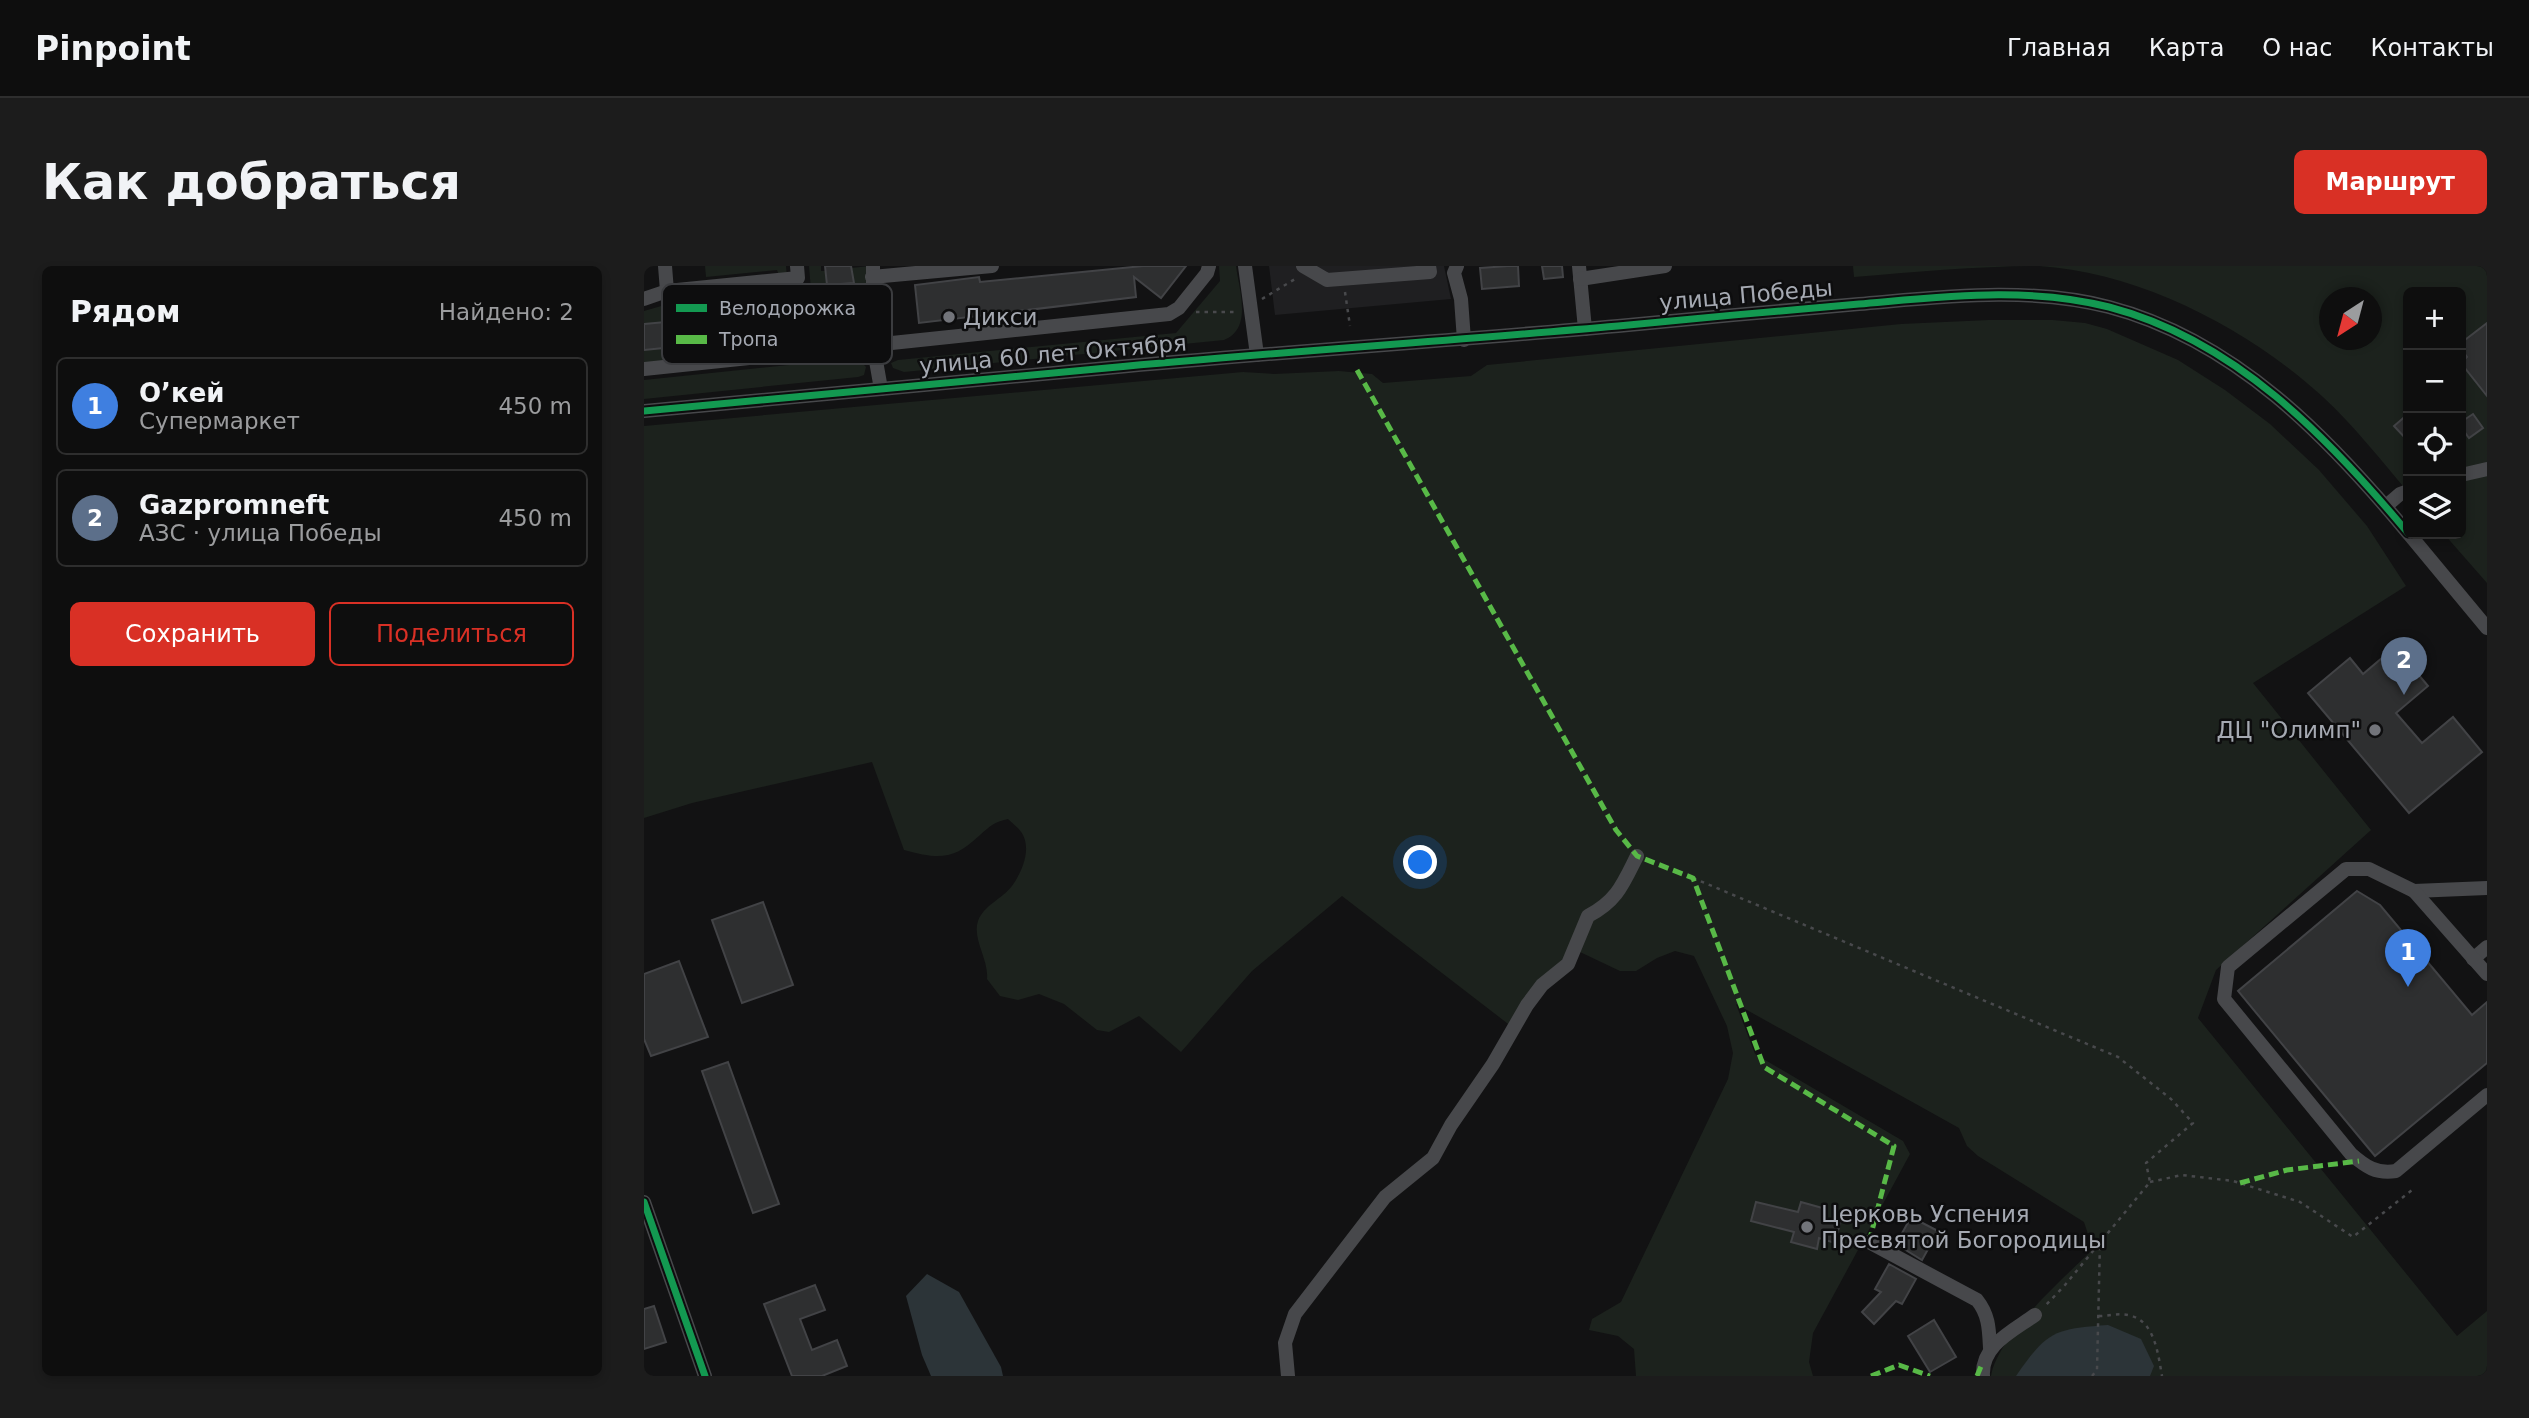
<!DOCTYPE html>
<html lang="ru">
<meta charset="utf-8">
<style>
:root{--surface:#0e0e0e;--page:#1c1c1c;--text:#f1f3f6;--muted:#9b9c9e;--line:#2e2e2e;--accent:#d93025}
body{margin:0;font-family:"DejaVu Sans",sans-serif;background:var(--page);color:var(--text)}
.controls{position:absolute;right:21px;top:21px;display:grid;overflow:hidden;border-radius:10px;box-shadow:0 4px 10px #0003}
.controls button{width:63px;height:63px;display:grid;place-items:center;padding:0;border:0;border-bottom:2px solid var(--line);background:var(--surface);color:var(--text);font:35px sans-serif}
.compass{position:absolute;left:1675px;top:21px;width:63px;height:63px;border-radius:50%;background:var(--surface);box-shadow:0 4px 10px #0003;rotate:216deg}
.you{position:absolute;left:777px;top:597px;width:24px;height:24px;margin:-18px;border:5px solid #fff;border-radius:50%;background:#1a73e8;box-shadow:0 0 0 10px #1a73e833}
.badge{display:grid;place-items:center;width:46px;height:46px;border-radius:50%;background:var(--accent);color:#fff;font-size:23px;font-weight:700}
.pin{position:absolute;translate:-50% -58px;filter:drop-shadow(0 2px 4px #0008)}
.pin::after{content:'';position:absolute;top:37px;width:24px;height:21px;background:inherit;clip-path:polygon(0 0,100% 0,50% 100%)}
.list{margin:0;padding:0;list-style:none}
h2{display:flex;justify-content:space-between;align-items:center;height:91px;margin:0;padding:0 28px;font-size:30px}
h2 small{font-size:23px;font-weight:400;color:var(--muted)}
.list li{display:grid;grid-template-columns:46px 1fr auto;gap:21px;align-items:center;box-sizing:border-box;height:98px;margin:0 14px 14px;padding:0 14px;border:2px solid var(--line);border-radius:10px}
.list b{display:block;font-size:26px;white-space:nowrap}
.list p{margin:0;font-size:23px;white-space:nowrap;color:var(--muted)}
.list em{font-size:23px;font-style:normal;color:var(--muted)}
.actions{display:flex;gap:14px;padding:21px 28px}
.actions a{flex:1;padding:16px 0;border:2px solid var(--accent);border-radius:10px;text-align:center;font-size:24px;color:var(--accent)}
.actions .main{background:var(--accent);color:#fff}
.icon{flex:none;width:38px;height:38px;fill:none;stroke:currentColor;stroke-width:2;stroke-linecap:round;stroke-linejoin:round}
.map{position:relative;flex:none;width:1843px;height:1110px;overflow:hidden;border-radius:10px}
header{display:flex;align-items:center;gap:42px;box-sizing:border-box;height:98px;padding:0 35px;background:var(--surface);border-bottom:2px solid var(--line)}
header strong{font-size:33px}
nav{display:flex;gap:38px;margin-inline-start:auto;font-size:24px}
.intro{display:flex;align-items:center;justify-content:space-between;box-sizing:border-box;height:168px;padding:0 42px}
h1{margin:0;font-size:49px}
.button{padding:18px 32px;border-radius:10px;background:var(--accent);color:#fff;font-size:24px;font-weight:700}
main{display:flex;gap:42px;padding:0 42px}
aside{flex:1;background:var(--surface);border-radius:10px;box-shadow:0 4px 10px #0003}
.map>svg:first-child{display:block}
.built{fill:#1f1f21}
.green{fill:#1c221d;fill-rule:evenodd}
.water{fill:#2c3438}
.building{fill:#2e2f30;stroke:#424346;stroke-width:2}
.lines{fill:none;stroke-linecap:round;stroke-linejoin:round}
.path{stroke:#48494c;stroke-width:2.5;stroke-dasharray:3.5 5;stroke-linecap:butt}
.minor{stroke:#47484b;stroke-width:14}
.quiet{stroke:#58b947;stroke-width:5;stroke-dasharray:10 5;stroke-linecap:butt}
.cycleway-casing{stroke:#0d0d0e;stroke-width:11}
.cycleway{stroke:#139951;stroke-width:7}
.poi-dot{fill:#72747a;stroke:#0d0d0e;stroke-width:2.5}
.labels{text-anchor:middle;stroke-width:5;stroke-linejoin:round;paint-order:stroke}
.street-label{font-size:23px;fill:#a5a9b2;stroke:#0d0d0e}
.poi-label{font-size:23px;fill:#a5a9b2;stroke:#0d0d0e;text-anchor:start}
.key{fill:#0d0d0e;stroke:#3b3c3f;stroke-width:2}
.key-label{font-size:19px;fill:#a5a9b2}
</style>
<header>
<strong>Pinpoint</strong>
<nav><a>Главная</a><a>Карта</a><a>О нас</a><a>Контакты</a></nav>
</header>
<div class="intro"><h1>Как добраться</h1><a class="button">Маршрут</a></div>
<main>
<aside>
<h2>Рядом<small>Найдено: 2</small></h2>
<ul class="list">
<li><span class="badge" style="background:#3f7fe0">1</span><div><b>О’кей</b><p>Супермаркет</p></div><em>450 m</em></li>
<li><span class="badge" style="background:#5c6f8a">2</span><div><b>Gazpromneft</b><p>АЗС · улица Победы</p></div><em>450 m</em></li>
</ul>
<div class="actions"><a class="main">Сохранить</a><a>Поделиться</a></div>
</aside>
<div class="map">
<svg width="1843" height="1110" viewBox="0 0 1843 1110">
<rect width="100%" height="100%" fill="#121213"/>
<path class="built" d="M625 0H800L807 33 631 49Z"/>
<g class="green">
<path d="M61 0H142L143 11 136 12 133 4 62 11Z"/>
<path d="M165 0H177V5H181L184 19 210 16 207 2 226 0 225 27 216 33 221 68 219 75 0 101V45L38 34 167 24Z"/>
<path d="M575 0H592C595 23 609 63 580 74L260 106 249 102 247 97 254 94 532 67 576 15Z"/>
<path d="M1209 0H1843V317L1800 268H1817V26H1764V226C1737 194 1710 160 1679 131 1606 64 1496 6 1395 0 1337 0 1269 6 1210 11ZM1686 32H1728V74H1686Z"/>
<path d="M1345 54H1409L1441 57 1463 63 1534 94 1581 124 1626 158 1675 204 1723 260 1762 320 1609 417 1727 564 1572 704 1554 752 1813 1070 1843 1045V1110H1347C1354 1069 1419 1013 1449 983L1440 956 1334 890 1323 880 1315 862 1092 738 1111 788 1259 875 1266 888 1169 1067 1165 1096 1169 1110H992L990 1083 974 1070 945 1064 948 1053 977 1036 1084 813 1089 787 1083 760 1050 690 1031 685 1013 692 992 705H976L936 686 922 691 872 764 698 630 608 705 537 786 495 750 465 766 453 764 420 738 395 728 374 734 356 730 343 713C345 694 328 673 334 655 340 639 358 633 368 620 378 606 387 585 379 569 376 563 368 557 364 553 350 556 346 560 336 569 309 595 294 593 260 584L228 496 48 537 0 552V160L599 106 630 108 695 105 728 108 739 117 827 110 843 99 1257 58Z"/>
<path d="M213 92 222 101 220 109 214 111 0 133V114Z"/>
</g>
<g class="water">
<path d="M283 1008 315 1026 357 1101 359 1110H287L278 1089 262 1030Z"/>
<path d="M1464 1059 1497 1073 1510 1100 1506 1110H1372C1403 1065 1410 1063 1464 1059Z"/>
</g>
<g class="building">
<path d="M181 0H207L210 17 183 19Z"/>
<path d="M499 0H542L517 32 490 11 492 31 275 57 271 19 335 11 336 16Z"/>
<path d="M864 0H874L875 20 838 23 836 2Z"/>
<path d="M898 0H918L919 11 900 13Z"/>
<path d="M184 41 188 65 0 84V58Z"/>
<path d="M1843 57V130L1817 97 1823 91 1817 83V77Z"/>
<path d="M1764 148V175L1750 160Z"/>
<path d="M1829 148 1839 162 1825 172 1817 161V156Z"/>
<path d="M1751 381 1784 420 1752 447 1778 477 1809 451 1838 486 1765 547 1664 427 1706 392 1719 408Z"/>
<path d="M1713 625 1736 639 1828 749 1843 736V797L1731 890 1594 725Z"/>
<path d="M119 636 149 719 98 737 68 654Z"/>
<path d="M35 695 64 771 7 790 0 773V708Z"/>
<path d="M84 796 135 938 109 947 58 805Z"/>
<path d="M1112 936 1154 946 1157 936 1182 943 1180 953 1196 957 1191 977 1175 972 1173 983 1147 976 1150 966 1107 955Z"/>
<path d="M1267 951 1294 965 1278 994 1252 978Z"/>
<path d="M1245 998 1272 1013 1258 1038 1252 1035 1230 1058 1218 1046 1237 1026 1231 1023Z"/>
<path d="M171 1019 181 1044 156 1053 168 1084 193 1074 203 1100 178 1110H148L120 1038Z"/>
<path d="M10 1040 22 1076 0 1083V1043Z"/>
<path d="M1290 1054 1312 1091 1286 1106 1264 1070Z"/>
</g>
<g class="lines">
<g class="path">
<path d="M701 26 706 60"/>
<path d="M618 33 651 13"/>
<path d="M552 46H594"/>
<path d="M1049 612 1474 791 1527 833 1549 857 1502 897 1506 916 1421 1019 1401 1040"/>
<path d="M1506 916 1538 909 1589 915 1656 936 1709 971 1768 924"/>
<path d="M1455 1050C1464 1050 1475 1047 1484 1049 1511 1054 1514 1088 1518 1110"/>
<path d="M1448 1110 1453 1104 1456 976"/>
</g>
<g class="minor">
<path d="M21 0 23 25"/>
<path d="M229 0V78L237 123"/>
<path d="M601 0 613 89"/>
<path d="M659 0 683 14 786 6 785 0"/>
<path d="M813 0 810 7 817 33 820 74"/>
<path d="M935 0 941 63"/>
<path d="M228 11 348 0"/>
<path d="M936 13 1021 0"/>
<path d="M0 33 23 25 154 12 153 0"/>
<path d="M0 103 525 48 535 42 563 7 565 0"/>
<path d="M0 145C154 131 309 116 463 102 633 86 804 75 974 60 1054 52 1135 45 1215 38 1298 31 1384 20 1465 41 1591 74 1684 171 1764 267"/>
<path d="M1817 209 1843 203"/>
<path d="M1742 240 1756 228 1764 225"/>
<path d="M1765 268 1843 362"/>
<path d="M1770 625 1843 622"/>
<path d="M1829 693 1843 681"/>
<path d="M1843 708 1770 625 1725 603H1702L1584 701 1580 733 1707 888C1722 901 1732 908 1752 905L1843 829"/>
<path d="M0 936 61 1110"/>
<path d="M1225 976 1333 1034C1345 1049 1345 1063 1346 1082"/>
<path d="M644 1110 641 1077 651 1048 741 931 789 892 807 859 849 798 883 739 898 719 924 698 944 650C973 635 979 618 993 590"/>
<path d="M1339 1110C1337 1079 1369 1065 1391 1049"/>
</g>
<g class="quiet">
<path d="M713 104 972 564 993 590 1049 612 1120 801 1250 880 1225 976"/>
<path d="M1596 917 1643 904 1715 895"/>
<path d="M1227 1110 1255 1099 1286 1110"/>
<path d="M1333 1110 1338 1098"/>
</g>
<g class="cycleway-casing">
<g id="cycleway">
<path d="M0 145C154 131 309 116 463 102 633 86 804 75 974 60 1054 52 1135 45 1215 38 1298 31 1384 20 1465 41 1591 74 1684 171 1764 267"/>
<path d="M0 936 61 1110"/>
</g>
</g>
<use href="#cycleway" class="cycleway"/>
</g>
<g class="poi-dot">
<circle cx="305" cy="51" r="7"/>
<circle cx="1731" cy="464" r="7"/>
<circle cx="1163" cy="961" r="7"/>
</g>
<g class="labels">
<g class="street-label">
<text transform="translate(1102 29) rotate(-5)" y="8">улица Победы</text>
<text transform="translate(409 88) rotate(-5)" y="8">улица 60 лет Октября</text>
</g>
<g class="poi-label">
<text x="319" y="59">Дикси</text>
<text x="1717" y="472" text-anchor="end">ДЦ "Олимп"</text>
<text x="1177" y="956">Церковь Успения<tspan x="1177" dy="26">Пресвятой Богородицы</tspan></text>
</g>
</g>
<rect x="18" y="18" width="230" height="80" rx="10" class="key"/>
<rect x="32" y="38" width="31" height="8" fill="#139951"/>
<rect x="32" y="69" width="31" height="9" fill="#58b947"/>
<g class="key-label">
<text x="75" y="49">Велодорожка</text>
<text x="75" y="80">Тропа</text>
</g>
</svg>
<div class="controls">
<button>+</button>
<button>−</button>
<button><svg class="icon" aria-label="locate" viewBox="0 0 24 24"><circle cx="12" cy="12" r="6"/><path d="M12 2v4M12 18v4M2 12h4M18 12h4"/></svg></button>
<button><svg class="icon" aria-label="layers" viewBox="0 0 24 24"><path d="M12 4l9 5-9 5-9-5zM3 14l9 5 9-5"/></svg></button>
</div>
<svg class="compass" viewBox="-18 -18 36 36"><path d="M0-13l5 13h-10z" fill="#e53935"/><path d="M0 13l5-13h-10z" fill="#9b9c9e"/></svg>
<div class="you"></div>
<div class="pin badge" style="left:1764px;top:721px;background:#3f7fe0">1</div>
<div class="pin badge" style="left:1760px;top:429px;background:#5c6f8a">2</div>
</div>
</main>
